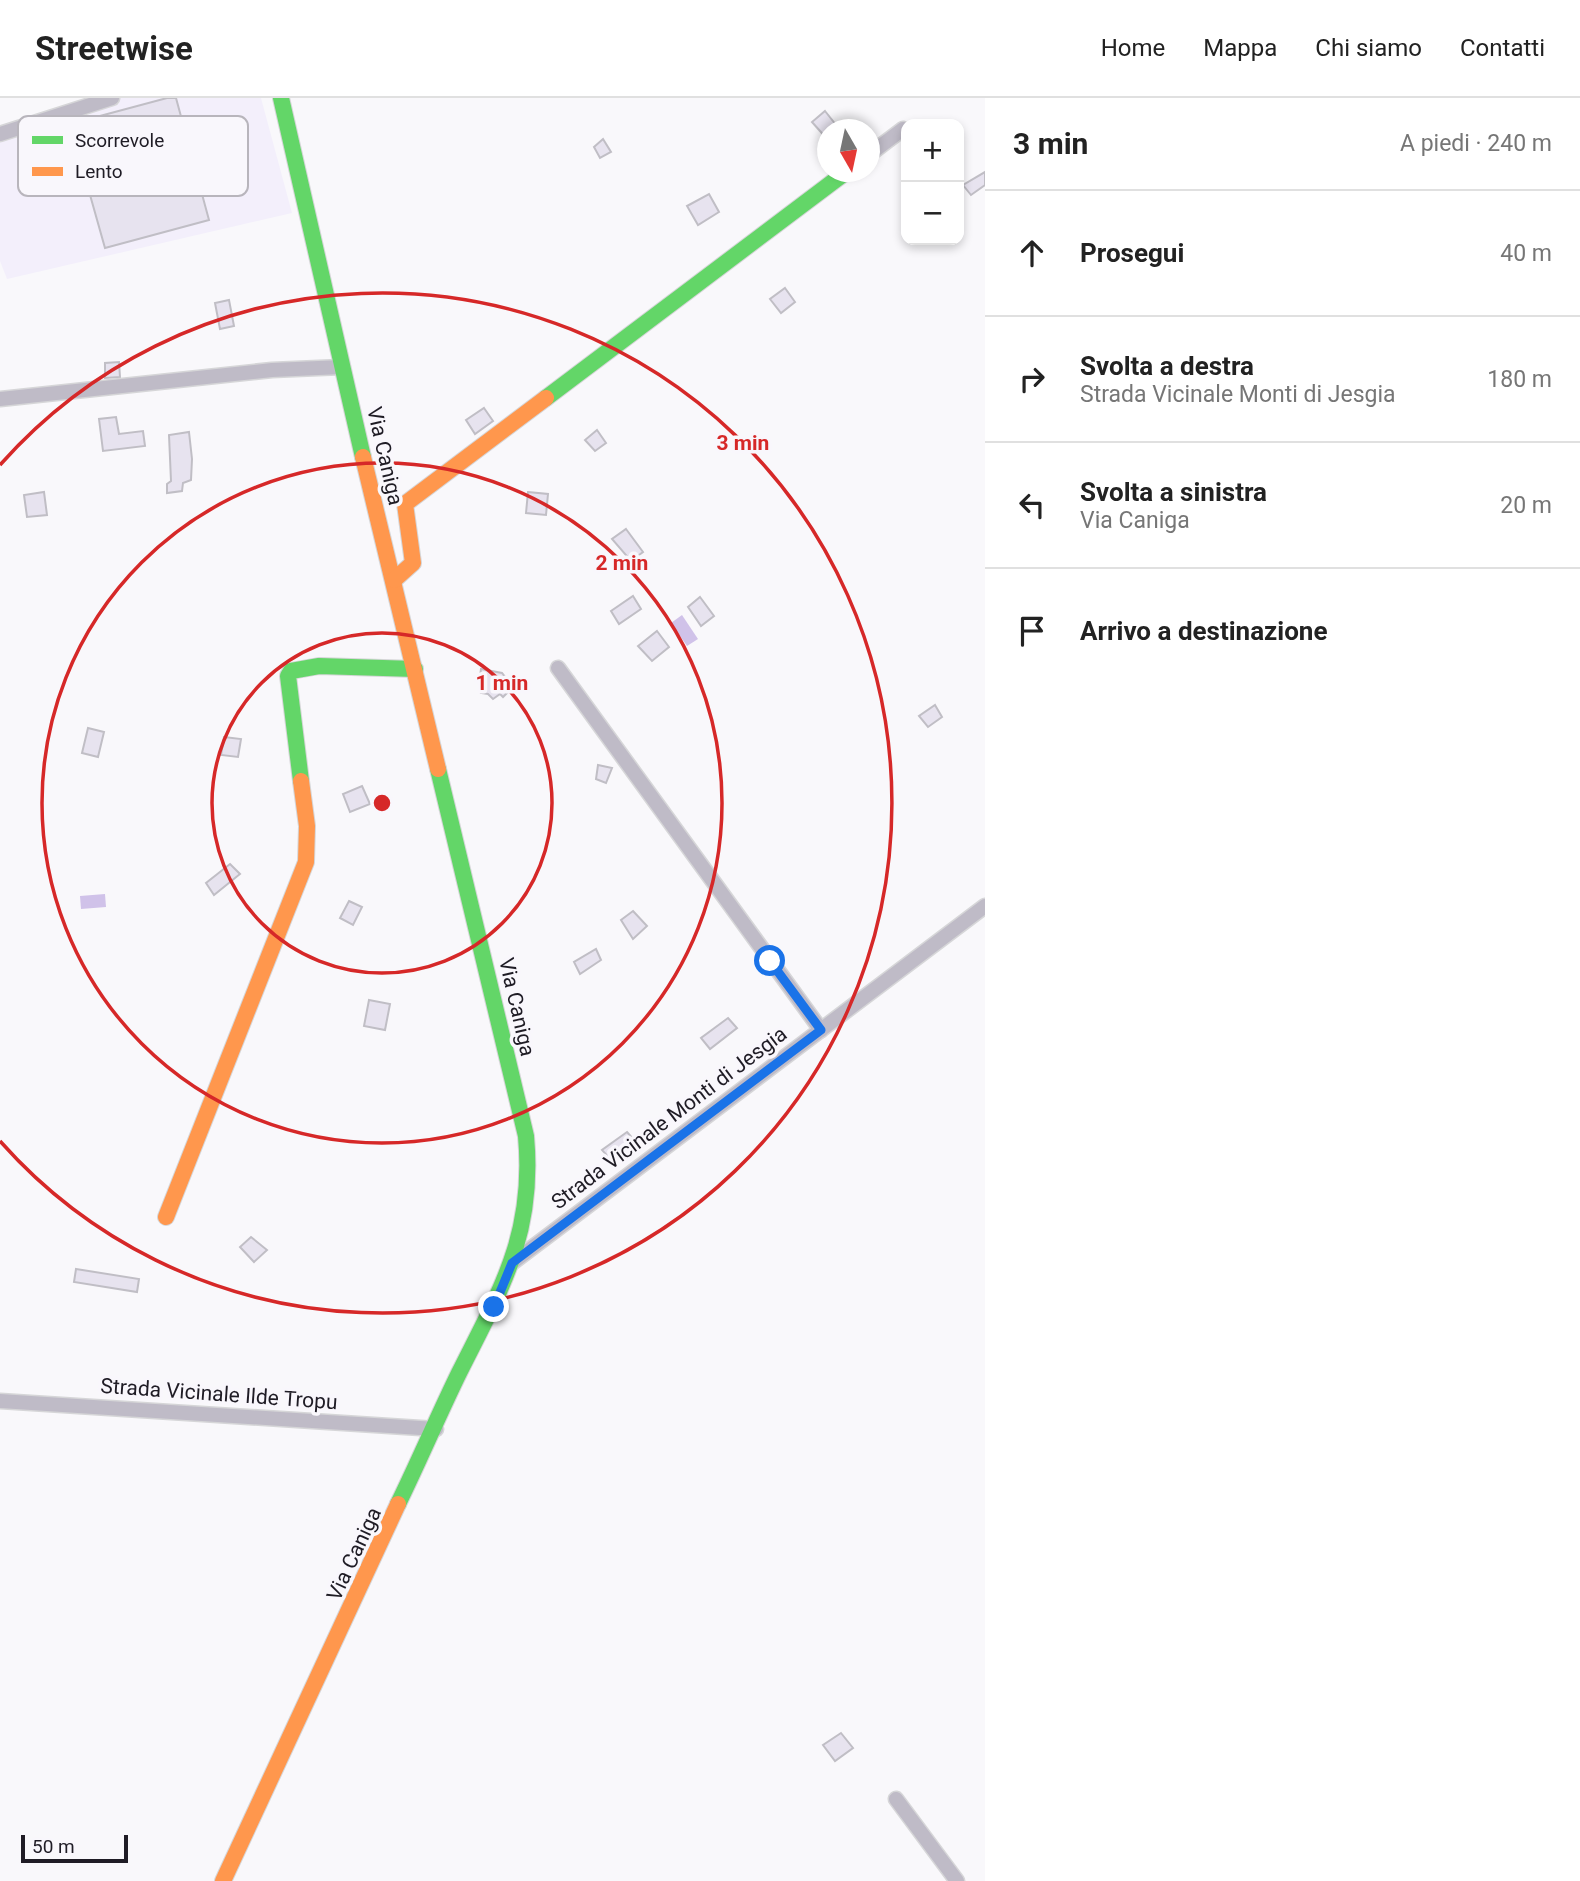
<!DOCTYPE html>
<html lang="it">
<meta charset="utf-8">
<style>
:root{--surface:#fff;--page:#f6f6f6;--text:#222;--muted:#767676;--line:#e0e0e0}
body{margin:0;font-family:Roboto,sans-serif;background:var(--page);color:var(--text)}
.controls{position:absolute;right:21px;top:21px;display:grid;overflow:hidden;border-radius:14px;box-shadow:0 4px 10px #0003}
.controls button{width:63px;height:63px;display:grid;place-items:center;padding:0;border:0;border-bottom:2px solid var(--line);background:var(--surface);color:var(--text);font:35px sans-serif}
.compass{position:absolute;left:817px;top:21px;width:63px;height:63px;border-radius:50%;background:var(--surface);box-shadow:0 4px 10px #0003;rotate:171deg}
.scale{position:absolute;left:21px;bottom:18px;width:107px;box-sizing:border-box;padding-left:7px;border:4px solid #1f1c25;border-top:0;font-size:19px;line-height:24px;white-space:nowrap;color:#1f1c25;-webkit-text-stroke:5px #f9f7fc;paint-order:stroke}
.stop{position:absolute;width:21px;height:21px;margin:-16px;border:5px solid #1a73e8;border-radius:50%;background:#fff}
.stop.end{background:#1a73e8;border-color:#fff;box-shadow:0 2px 7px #0008}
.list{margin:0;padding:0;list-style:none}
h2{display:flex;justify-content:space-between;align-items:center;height:91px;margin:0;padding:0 28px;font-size:30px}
h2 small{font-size:23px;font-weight:400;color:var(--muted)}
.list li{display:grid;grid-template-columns:46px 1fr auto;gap:21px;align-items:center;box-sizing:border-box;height:126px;padding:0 28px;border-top:2px solid var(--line)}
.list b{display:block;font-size:26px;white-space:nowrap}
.list p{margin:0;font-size:23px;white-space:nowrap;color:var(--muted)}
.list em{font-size:23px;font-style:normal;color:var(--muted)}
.icon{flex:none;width:38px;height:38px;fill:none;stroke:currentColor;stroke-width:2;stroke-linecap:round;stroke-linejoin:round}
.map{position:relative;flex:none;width:985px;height:1783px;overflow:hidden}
header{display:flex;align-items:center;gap:42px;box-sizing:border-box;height:98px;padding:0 35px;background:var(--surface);border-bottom:2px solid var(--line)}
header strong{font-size:33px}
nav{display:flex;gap:38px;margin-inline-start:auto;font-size:24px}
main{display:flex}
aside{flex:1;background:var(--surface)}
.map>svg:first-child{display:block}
.built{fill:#f3effb}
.water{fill:#d0c2e9}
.building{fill:#e7e3ef;stroke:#c0bec5;stroke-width:2}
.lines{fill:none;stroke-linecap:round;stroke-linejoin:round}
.street-casing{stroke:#d6d6d8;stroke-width:17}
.fast-casing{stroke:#d6d6d8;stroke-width:18}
.slow-casing{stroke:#d6d6d8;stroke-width:18}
.street{stroke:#bfbbc7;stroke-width:14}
.fast{stroke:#63d668;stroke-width:16}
.slow{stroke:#ff974d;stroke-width:16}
.route{stroke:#1a73e8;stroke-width:9}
.ring{fill:none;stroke:#d62828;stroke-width:3.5}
.labels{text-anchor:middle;stroke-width:7;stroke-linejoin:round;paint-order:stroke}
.street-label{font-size:21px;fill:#1f1c25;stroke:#f9f7fc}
.key{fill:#f9f7fc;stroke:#b8b5bc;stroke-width:2}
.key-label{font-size:19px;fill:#1f1c25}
.centre{fill:#d62828;stroke:#f9f7fc;stroke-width:3.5}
.ring-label{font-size:21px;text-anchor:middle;font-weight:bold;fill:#d62828;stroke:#f9f7fc;stroke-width:7;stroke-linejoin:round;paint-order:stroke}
</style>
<header>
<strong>Streetwise</strong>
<nav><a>Home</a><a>Mappa</a><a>Chi siamo</a><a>Contatti</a></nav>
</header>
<main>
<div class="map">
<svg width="985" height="1783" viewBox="0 0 985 1783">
<rect width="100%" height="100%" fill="#f9f8fb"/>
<path class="built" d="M117 0H261L292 115 7 181 0 163V42Z"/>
<g class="water">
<path d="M682 517 698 541 687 548 671 525Z"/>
<path d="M105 796 106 809 81 811 80 798Z"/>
</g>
<g class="building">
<path d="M167 0H176L209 122 105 150 70 26Z"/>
<path d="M825 13 840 32H828V42L812 24Z"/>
<path d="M603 41 611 54 600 60 594 49Z"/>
<path d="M985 74V87L971 97 963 87Z"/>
<path d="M709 96 719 114 698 127 687 108Z"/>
<path d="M785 190 795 204 781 215 770 201Z"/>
<path d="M229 202 234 228 220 231 215 205Z"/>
<path d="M119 264 120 279 105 280V265Z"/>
<path d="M484 310 493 323 475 336 466 322Z"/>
<path d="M116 319 119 336 143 333 145 348 103 353 99 321Z"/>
<path d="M597 332 606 345 595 353 585 342Z"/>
<path d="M189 334 192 361 191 382 183 385 182 393 167 395V386L171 383 169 337Z"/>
<path d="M44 394 47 417 27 419 24 397Z"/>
<path d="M528 394 548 396 546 417 526 415Z"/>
<path d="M626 431 643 454 631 463 612 441Z"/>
<path d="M633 498 641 511 619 526 611 513Z"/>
<path d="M700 499 714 518 701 528 688 509Z"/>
<path d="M657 533 669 549 652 563 638 548Z"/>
<path d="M481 571 502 575 513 589 503 599 500 596 493 601 488 596 481 595 483 586 479 585Z"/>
<path d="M935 607 942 619 928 629 919 618Z"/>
<path d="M88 630 104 634 98 659 82 655Z"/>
<path d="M224 639 241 641 238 659 221 657Z"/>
<path d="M598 667 612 670 606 685 596 681Z"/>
<path d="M362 688 370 706 350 714 343 696Z"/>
<path d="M230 766 240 776 214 797 206 785Z"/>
<path d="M349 803 362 809 353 827 340 820Z"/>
<path d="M633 813 647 828 633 841 621 822Z"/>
<path d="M596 851 601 862 580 876 574 864Z"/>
<path d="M369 902 390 906 385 932 364 928Z"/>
<path d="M728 920 737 930 710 951 701 940Z"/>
<path d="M627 1034 635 1043 610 1061 602 1052Z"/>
<path d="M251 1139 267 1152 254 1164 240 1149Z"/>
<path d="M76 1171 139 1181 137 1194 74 1184Z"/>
<path d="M841 1635 853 1650 835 1663 823 1647Z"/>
</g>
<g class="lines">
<g class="street-casing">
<g id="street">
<path d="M0 36 112 0"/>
<path d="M870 56 903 31"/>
<path d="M0 301 272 272 342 269"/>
<path d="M558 570 821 932"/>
<path d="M512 1165 985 808"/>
<path d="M0 1303 436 1331"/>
<path d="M896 1701 957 1783"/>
</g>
</g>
<g class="fast-casing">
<g id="fast">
<path d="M281 0 363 359"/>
<path d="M546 300 846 74"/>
<path d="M301 683 288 578 291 573 319 568 415 571"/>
<path d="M398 1406C419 1363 438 1318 459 1275 501 1191 535 1136 526 1038L438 671"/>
</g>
</g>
<g class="slow-casing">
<g id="slow">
<path d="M363 359 438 671"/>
<path d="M394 482 413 465 405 406 546 300"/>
<path d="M166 1119 306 764 307 728 301 683"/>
<path d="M223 1783 398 1406"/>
</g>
</g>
<use href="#street" class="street"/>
<use href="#fast" class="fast"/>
<use href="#slow" class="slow"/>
</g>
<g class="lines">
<path class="route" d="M494 1209 512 1165 821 932 770 863"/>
</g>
<g class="ring">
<circle cx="382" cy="705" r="170"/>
<circle cx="382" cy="705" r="340"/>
<path d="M0 367A510 510 0 1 1 0 1043"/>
</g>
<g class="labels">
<g class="street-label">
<text transform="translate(385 358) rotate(77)" y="7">Via Caniga</text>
<text transform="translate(517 909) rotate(77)" y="7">Via Caniga</text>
<text transform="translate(669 1020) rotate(-37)" y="7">Strada Vicinale Monti di Jesgia</text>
<text transform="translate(219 1296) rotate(4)" y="7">Strada Vicinale Ilde Tropu</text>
<text transform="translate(354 1456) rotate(-65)" y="7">Via Caniga</text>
</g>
</g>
<rect x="18" y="18" width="230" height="80" rx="10" class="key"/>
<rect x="32" y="38" width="31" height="8" fill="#63d668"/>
<rect x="32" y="69" width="31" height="9" fill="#ff974d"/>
<g class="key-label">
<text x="75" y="49">Scorrevole</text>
<text x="75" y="80">Lento</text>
</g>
<circle cx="382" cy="705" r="10" class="centre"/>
<g class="ring-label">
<text x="743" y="352">3 min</text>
<text x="622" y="472">2 min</text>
<text x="502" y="592">1 min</text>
</g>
</svg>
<div class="controls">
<button>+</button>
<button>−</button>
</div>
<svg class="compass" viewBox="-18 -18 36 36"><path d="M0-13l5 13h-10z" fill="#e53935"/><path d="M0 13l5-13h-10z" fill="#767676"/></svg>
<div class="scale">50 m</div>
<div class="stop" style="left:770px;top:863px"></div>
<div class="stop end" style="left:494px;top:1209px"></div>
</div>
<aside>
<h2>3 min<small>A piedi · 240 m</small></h2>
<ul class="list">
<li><svg class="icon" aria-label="ahead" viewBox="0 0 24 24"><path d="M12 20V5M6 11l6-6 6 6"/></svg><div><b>Prosegui</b></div><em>40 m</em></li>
<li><svg class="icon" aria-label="right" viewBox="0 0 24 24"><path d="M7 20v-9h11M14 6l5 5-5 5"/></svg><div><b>Svolta a destra</b><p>Strada Vicinale Monti di Jesgia</p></div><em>180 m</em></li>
<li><svg class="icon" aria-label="left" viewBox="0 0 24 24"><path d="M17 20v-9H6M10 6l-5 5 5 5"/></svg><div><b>Svolta a sinistra</b><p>Via Caniga</p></div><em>20 m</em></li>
<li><svg class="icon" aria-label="arrive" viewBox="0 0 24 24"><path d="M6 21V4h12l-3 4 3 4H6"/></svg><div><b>Arrivo a destinazione</b></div></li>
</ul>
</aside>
</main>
